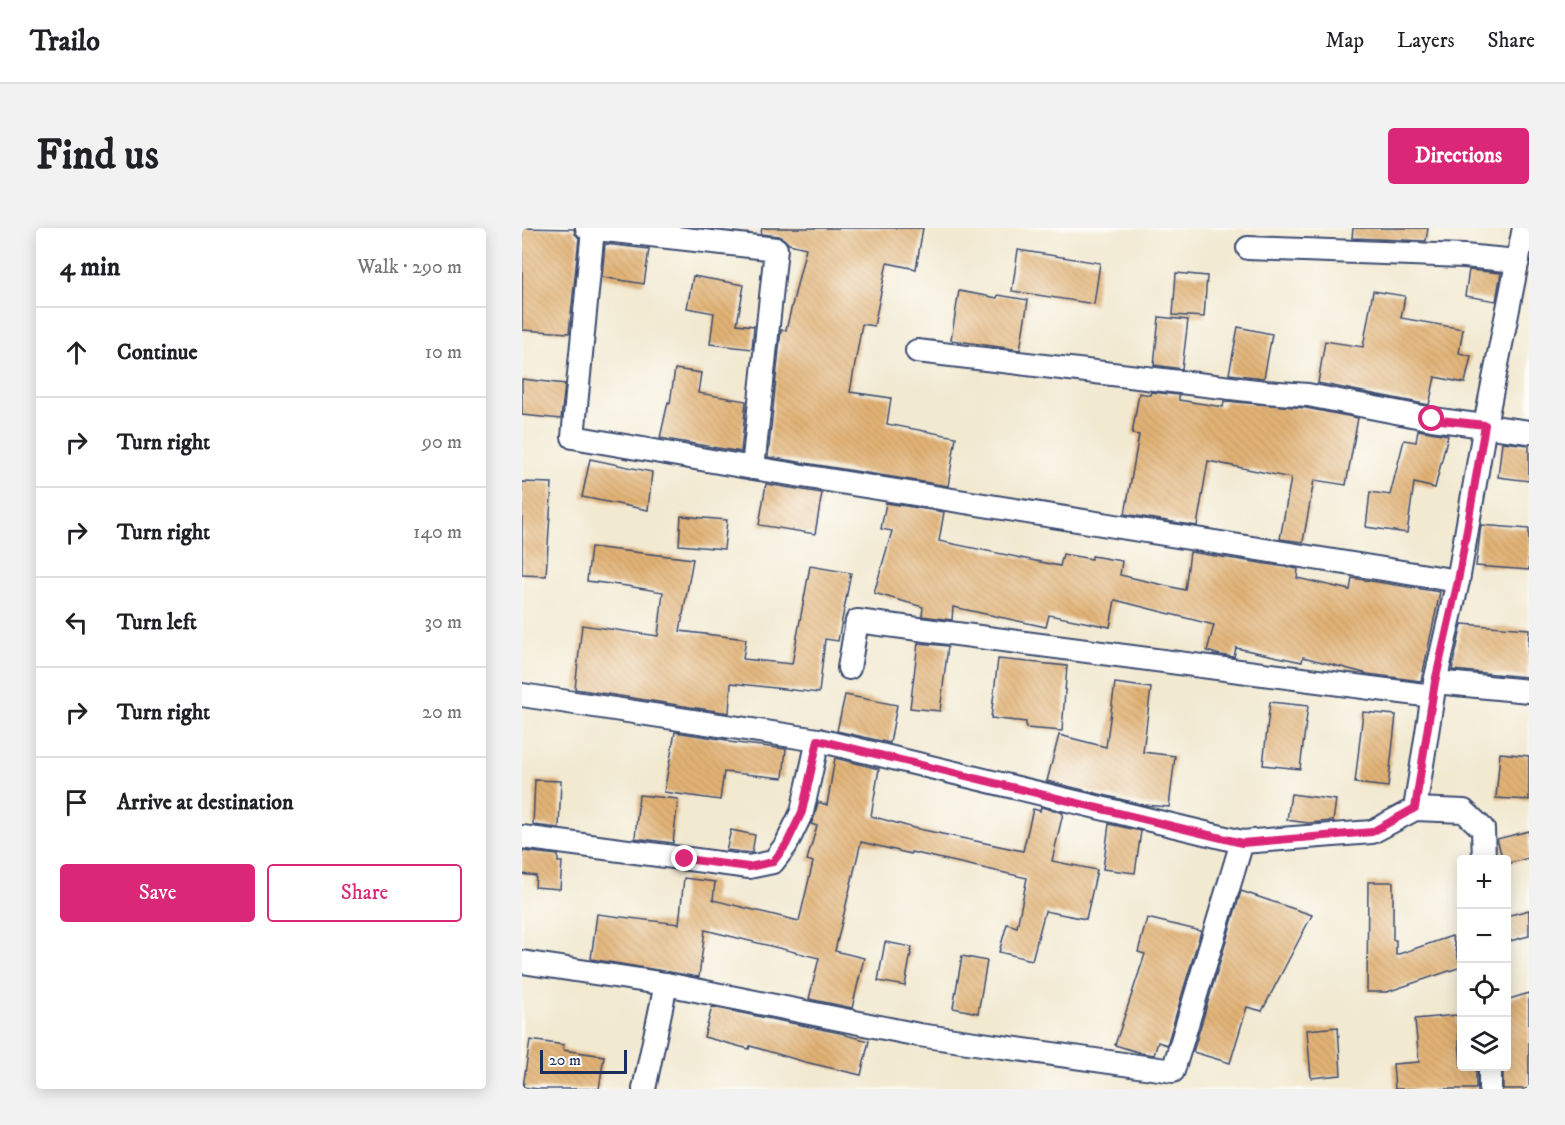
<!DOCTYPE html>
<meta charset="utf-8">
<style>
:root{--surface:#fff;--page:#f2f2f2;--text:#202124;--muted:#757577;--line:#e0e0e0;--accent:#db2777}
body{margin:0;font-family:"IM FELL DW Pica",serif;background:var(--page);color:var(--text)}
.controls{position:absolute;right:18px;bottom:18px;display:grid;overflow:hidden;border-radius:6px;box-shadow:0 3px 15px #0003}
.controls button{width:54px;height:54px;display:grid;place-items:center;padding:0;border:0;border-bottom:2px solid var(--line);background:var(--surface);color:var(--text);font:30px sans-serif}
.scale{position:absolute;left:18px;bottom:15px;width:87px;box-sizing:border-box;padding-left:6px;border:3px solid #1b2f5e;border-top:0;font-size:16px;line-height:21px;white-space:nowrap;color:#1b2f5e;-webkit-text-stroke:4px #fdfcf7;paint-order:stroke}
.stop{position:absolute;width:18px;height:18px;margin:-14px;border:4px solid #db2777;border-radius:50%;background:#fff}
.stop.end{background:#db2777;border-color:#fff;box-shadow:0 2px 6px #0008}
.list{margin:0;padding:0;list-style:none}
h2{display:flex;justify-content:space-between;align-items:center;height:78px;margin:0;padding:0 24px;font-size:26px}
h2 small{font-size:20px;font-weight:400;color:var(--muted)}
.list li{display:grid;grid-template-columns:39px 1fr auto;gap:18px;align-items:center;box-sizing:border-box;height:90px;padding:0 24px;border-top:2px solid var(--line)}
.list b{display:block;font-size:22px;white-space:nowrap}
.list em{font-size:20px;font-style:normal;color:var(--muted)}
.actions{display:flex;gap:12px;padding:18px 24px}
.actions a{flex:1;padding:14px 0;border:2px solid var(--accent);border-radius:6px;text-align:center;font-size:21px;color:var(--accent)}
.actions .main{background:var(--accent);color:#fff}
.icon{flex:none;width:33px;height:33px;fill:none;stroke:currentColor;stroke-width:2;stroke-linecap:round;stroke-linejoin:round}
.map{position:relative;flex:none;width:1007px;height:861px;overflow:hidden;border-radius:6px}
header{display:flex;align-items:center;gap:36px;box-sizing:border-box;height:84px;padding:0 30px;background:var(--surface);border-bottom:2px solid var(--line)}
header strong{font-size:28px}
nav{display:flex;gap:33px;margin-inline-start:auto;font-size:21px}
.intro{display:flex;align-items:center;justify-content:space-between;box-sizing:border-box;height:144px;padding:0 36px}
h1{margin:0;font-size:42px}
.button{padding:15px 27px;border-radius:6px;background:var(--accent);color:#fff;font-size:21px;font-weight:700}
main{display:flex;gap:36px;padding:0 36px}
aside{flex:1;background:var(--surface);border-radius:6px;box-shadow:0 3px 15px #0003}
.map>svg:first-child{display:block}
.building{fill:url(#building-back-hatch)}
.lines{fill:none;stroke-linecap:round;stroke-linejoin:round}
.street-casing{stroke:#3b4b6f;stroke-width:26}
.street{stroke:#fff;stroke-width:22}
.route{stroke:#db2777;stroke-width:8}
</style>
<header>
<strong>Trailo</strong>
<nav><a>Map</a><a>Layers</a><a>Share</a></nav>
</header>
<div class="intro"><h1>Find us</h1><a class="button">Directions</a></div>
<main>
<aside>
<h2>4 min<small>Walk · 290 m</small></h2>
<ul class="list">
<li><svg class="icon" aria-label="ahead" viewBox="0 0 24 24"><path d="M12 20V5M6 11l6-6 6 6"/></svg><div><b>Continue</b></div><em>10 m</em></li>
<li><svg class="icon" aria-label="right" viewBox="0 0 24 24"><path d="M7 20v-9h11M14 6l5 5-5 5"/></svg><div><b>Turn right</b></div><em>90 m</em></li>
<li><svg class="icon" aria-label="right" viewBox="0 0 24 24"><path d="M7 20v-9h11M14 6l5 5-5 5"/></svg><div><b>Turn right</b></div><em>140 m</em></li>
<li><svg class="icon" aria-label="left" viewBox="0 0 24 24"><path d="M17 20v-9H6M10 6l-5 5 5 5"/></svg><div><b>Turn left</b></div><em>30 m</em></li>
<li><svg class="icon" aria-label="right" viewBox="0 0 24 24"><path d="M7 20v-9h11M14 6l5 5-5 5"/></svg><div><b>Turn right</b></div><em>20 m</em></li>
<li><svg class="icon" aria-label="arrive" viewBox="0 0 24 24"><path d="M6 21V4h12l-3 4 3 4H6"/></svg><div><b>Arrive at destination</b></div></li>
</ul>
<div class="actions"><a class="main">Save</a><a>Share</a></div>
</aside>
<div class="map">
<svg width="1007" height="861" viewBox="0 0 1007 861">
<defs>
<pattern id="building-back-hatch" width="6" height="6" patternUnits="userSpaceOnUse" patternTransform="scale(1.5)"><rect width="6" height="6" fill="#e2b275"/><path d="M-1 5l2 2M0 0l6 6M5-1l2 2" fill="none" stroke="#c19968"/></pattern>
</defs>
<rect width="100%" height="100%" fill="#fdfcf7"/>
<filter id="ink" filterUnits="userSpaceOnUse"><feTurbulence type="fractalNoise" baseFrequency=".0167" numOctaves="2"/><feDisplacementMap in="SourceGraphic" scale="12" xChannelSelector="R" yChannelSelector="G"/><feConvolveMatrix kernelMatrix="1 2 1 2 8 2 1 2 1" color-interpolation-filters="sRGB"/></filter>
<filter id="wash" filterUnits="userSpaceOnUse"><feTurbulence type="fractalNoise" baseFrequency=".008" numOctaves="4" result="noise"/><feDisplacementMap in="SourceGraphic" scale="24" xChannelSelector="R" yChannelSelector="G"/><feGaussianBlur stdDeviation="1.35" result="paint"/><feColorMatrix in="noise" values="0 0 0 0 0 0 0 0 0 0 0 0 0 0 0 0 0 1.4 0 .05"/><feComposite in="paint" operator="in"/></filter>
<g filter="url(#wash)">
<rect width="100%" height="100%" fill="#f2e9d1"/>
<g id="blocks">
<g class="building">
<path d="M0 0 52 1 53 6 57 10 47 105 0 102Z"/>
<path d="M240 0H401L394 41 365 35 352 98 340 96 328 164 369 170 365 196 434 209 426 258 246 229 259 102H264L284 20 267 16 262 11 256 8 239 6Z"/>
<path d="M831 0H906L904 13 830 10Z"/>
<path d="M83 16 127 21 122 56 80 49Z"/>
<path d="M496 22 578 35 572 76 490 63Z"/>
<path d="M947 42 979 45 974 73 943 68Z"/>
<path d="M654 45 685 48 682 89 651 87Z"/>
<path d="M171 48 222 57 215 96 232 98 230 121 188 116 192 85 165 80Z"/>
<path d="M437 63 475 70 476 67 506 72 498 122 429 112Z"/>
<path d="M851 63 883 68 879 90 941 101 937 125 949 128 943 155 913 149 907 177 796 155 803 113 841 119Z"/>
<path d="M637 89 666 92 660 141 632 137Z"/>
<path d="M716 99 750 106 742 150 707 146Z"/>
<path d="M153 141 179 145 176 165 224 173 219 224 138 210 146 174 148 175Z"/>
<path d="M0 151 43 156 39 191 0 187Z"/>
<path d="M629 164 657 167V172L701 179 702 173 784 180 836 190 824 257 792 252 781 314 758 311 769 250 686 233 675 298 603 286 617 207 610 206 617 165 628 167Z"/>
<path d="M896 202 926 207 913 260 892 255 885 305 844 299 848 264 868 267 882 212 894 214Z"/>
<path d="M980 214 1007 217V253L976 249Z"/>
<path d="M68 231 130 244 126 282 60 269Z"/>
<path d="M0 254 30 255 24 348 0 347Z"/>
<path d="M244 256 300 265 293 306 237 297Z"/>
<path d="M364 275 422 284 417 313 538 338 541 326 570 331V328L600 333 598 347 663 362 668 324 776 341 775 350 828 362 830 350 918 364 899 453 846 446 781 429 780 434 714 420 712 429 698 427 685 423 692 397 593 372 588 399 527 387 524 399 431 379 430 392 400 388 401 379 352 365 370 303 359 301Z"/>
<path d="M159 288 205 292 202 321 157 317Z"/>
<path d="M959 297 1007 301V342L954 338Z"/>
<path d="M69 319 171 331 158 403 224 411 221 431 270 436 288 338 329 345 316 413 303 411 297 465 209 455 207 485 53 461 60 397 136 408 141 364 105 358 65 353Z"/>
<path d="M940 396 1007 401 1005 449 930 442Z"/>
<path d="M396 415 426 418 418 483 388 480Z"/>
<path d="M476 431 545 438 540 503 504 500V494L469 490Z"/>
<path d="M593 455 629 460 621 524 653 528 647 579 622 577 525 553 537 507 584 519Z"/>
<path d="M323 467 375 477 368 515 315 503Z"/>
<path d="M748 474 786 478 778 541 741 537Z"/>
<path d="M841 484 874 487 866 559 833 555Z"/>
<path d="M153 504 205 512 207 514 264 521 261 550 202 544 198 572 142 564Z"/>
<path d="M978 525 1007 528V572L974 570Z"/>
<path d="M313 530 357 541 349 588 392 600 501 623 511 581 518 583 519 579 541 585 530 633 575 642 564 691 523 683 510 732 477 724 485 696 495 699 505 650 389 624V626L339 614 313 723 342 730 330 780 287 771 297 730 183 702 177 749 69 731 75 686 157 696 162 650 193 654 191 672 277 693 291 634 285 632 295 598 289 596 293 587 296 574 305 577Z"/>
<path d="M13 552 39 553 37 600 11 597Z"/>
<path d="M769 566 814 572 811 593 786 595 765 592Z"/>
<path d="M117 567 156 571 151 615 113 610Z"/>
<path d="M587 596 619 603 613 645 581 641Z"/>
<path d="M209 602 233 607 230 625 204 622Z"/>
<path d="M1007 603V630L984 636V632H981L975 611Z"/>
<path d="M0 623 36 627V634H40L38 661 13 659 14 648 0 646Z"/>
<path d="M846 654H871V712H874V727L930 708 939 739 865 764H845Z"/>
<path d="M719 663 790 687 740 783 725 779 708 835 671 824Z"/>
<path d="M1007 682V708L984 714V688Z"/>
<path d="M625 690 679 703 645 817 636 814 632 827 619 825 593 817 623 726 616 724Z"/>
<path d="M363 714 390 719 383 758 356 753Z"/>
<path d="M440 728 465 733 456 785 431 780Z"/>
<path d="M1007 765V861H981V838H984V772Z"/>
<path d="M190 779 323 806V807L347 813 339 847 283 834 228 818 227 821 182 809Z"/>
<path d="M935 787 939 838H954V861H873L871 836 897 834 893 791Z"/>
<path d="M816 799 819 847 789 850 785 802Z"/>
<path d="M8 812 42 817 41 822 82 828 77 861H16L1 859Z"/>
</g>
</g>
</g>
<g filter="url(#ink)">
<use href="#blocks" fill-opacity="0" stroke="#3b4b6f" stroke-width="1.5"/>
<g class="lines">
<g class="street-casing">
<g id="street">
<path d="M65 0 254 21 231 240 51 209 71 1"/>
<path d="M726 20 942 28 996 33"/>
<path d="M395 123 743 164 786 167 910 191 1007 204"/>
<path d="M231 240 936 353"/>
<path d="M327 440 335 393 910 468"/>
<path d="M913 454 1007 463"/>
<path d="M0 467 296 512 720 614 850 604 893 581 942 583 961 601 962 632"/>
<path d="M893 581 913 454 936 353 963 197 1002 0"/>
<path d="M0 609 227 639 251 634 264 617 280 584 296 512"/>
<path d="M0 734 144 756 397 807 651 843 720 614"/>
<path d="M968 838V861"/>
<path d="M122 861 144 756"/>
</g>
</g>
<use href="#street" class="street"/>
</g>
</g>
<g class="lines" filter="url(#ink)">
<path class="route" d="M163 631 227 639 251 634 264 617 280 584 296 512 720 615 850 604 893 580 913 454 936 353 963 197 910 191"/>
</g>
</svg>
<div class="controls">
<button>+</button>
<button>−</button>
<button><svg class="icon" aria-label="locate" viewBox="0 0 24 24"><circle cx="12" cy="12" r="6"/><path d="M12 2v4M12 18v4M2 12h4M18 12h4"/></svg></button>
<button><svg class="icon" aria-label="layers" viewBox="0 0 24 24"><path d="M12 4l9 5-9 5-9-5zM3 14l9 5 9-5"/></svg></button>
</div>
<div class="scale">20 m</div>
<div class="stop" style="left:910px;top:191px"></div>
<div class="stop end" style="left:163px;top:631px"></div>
</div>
</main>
